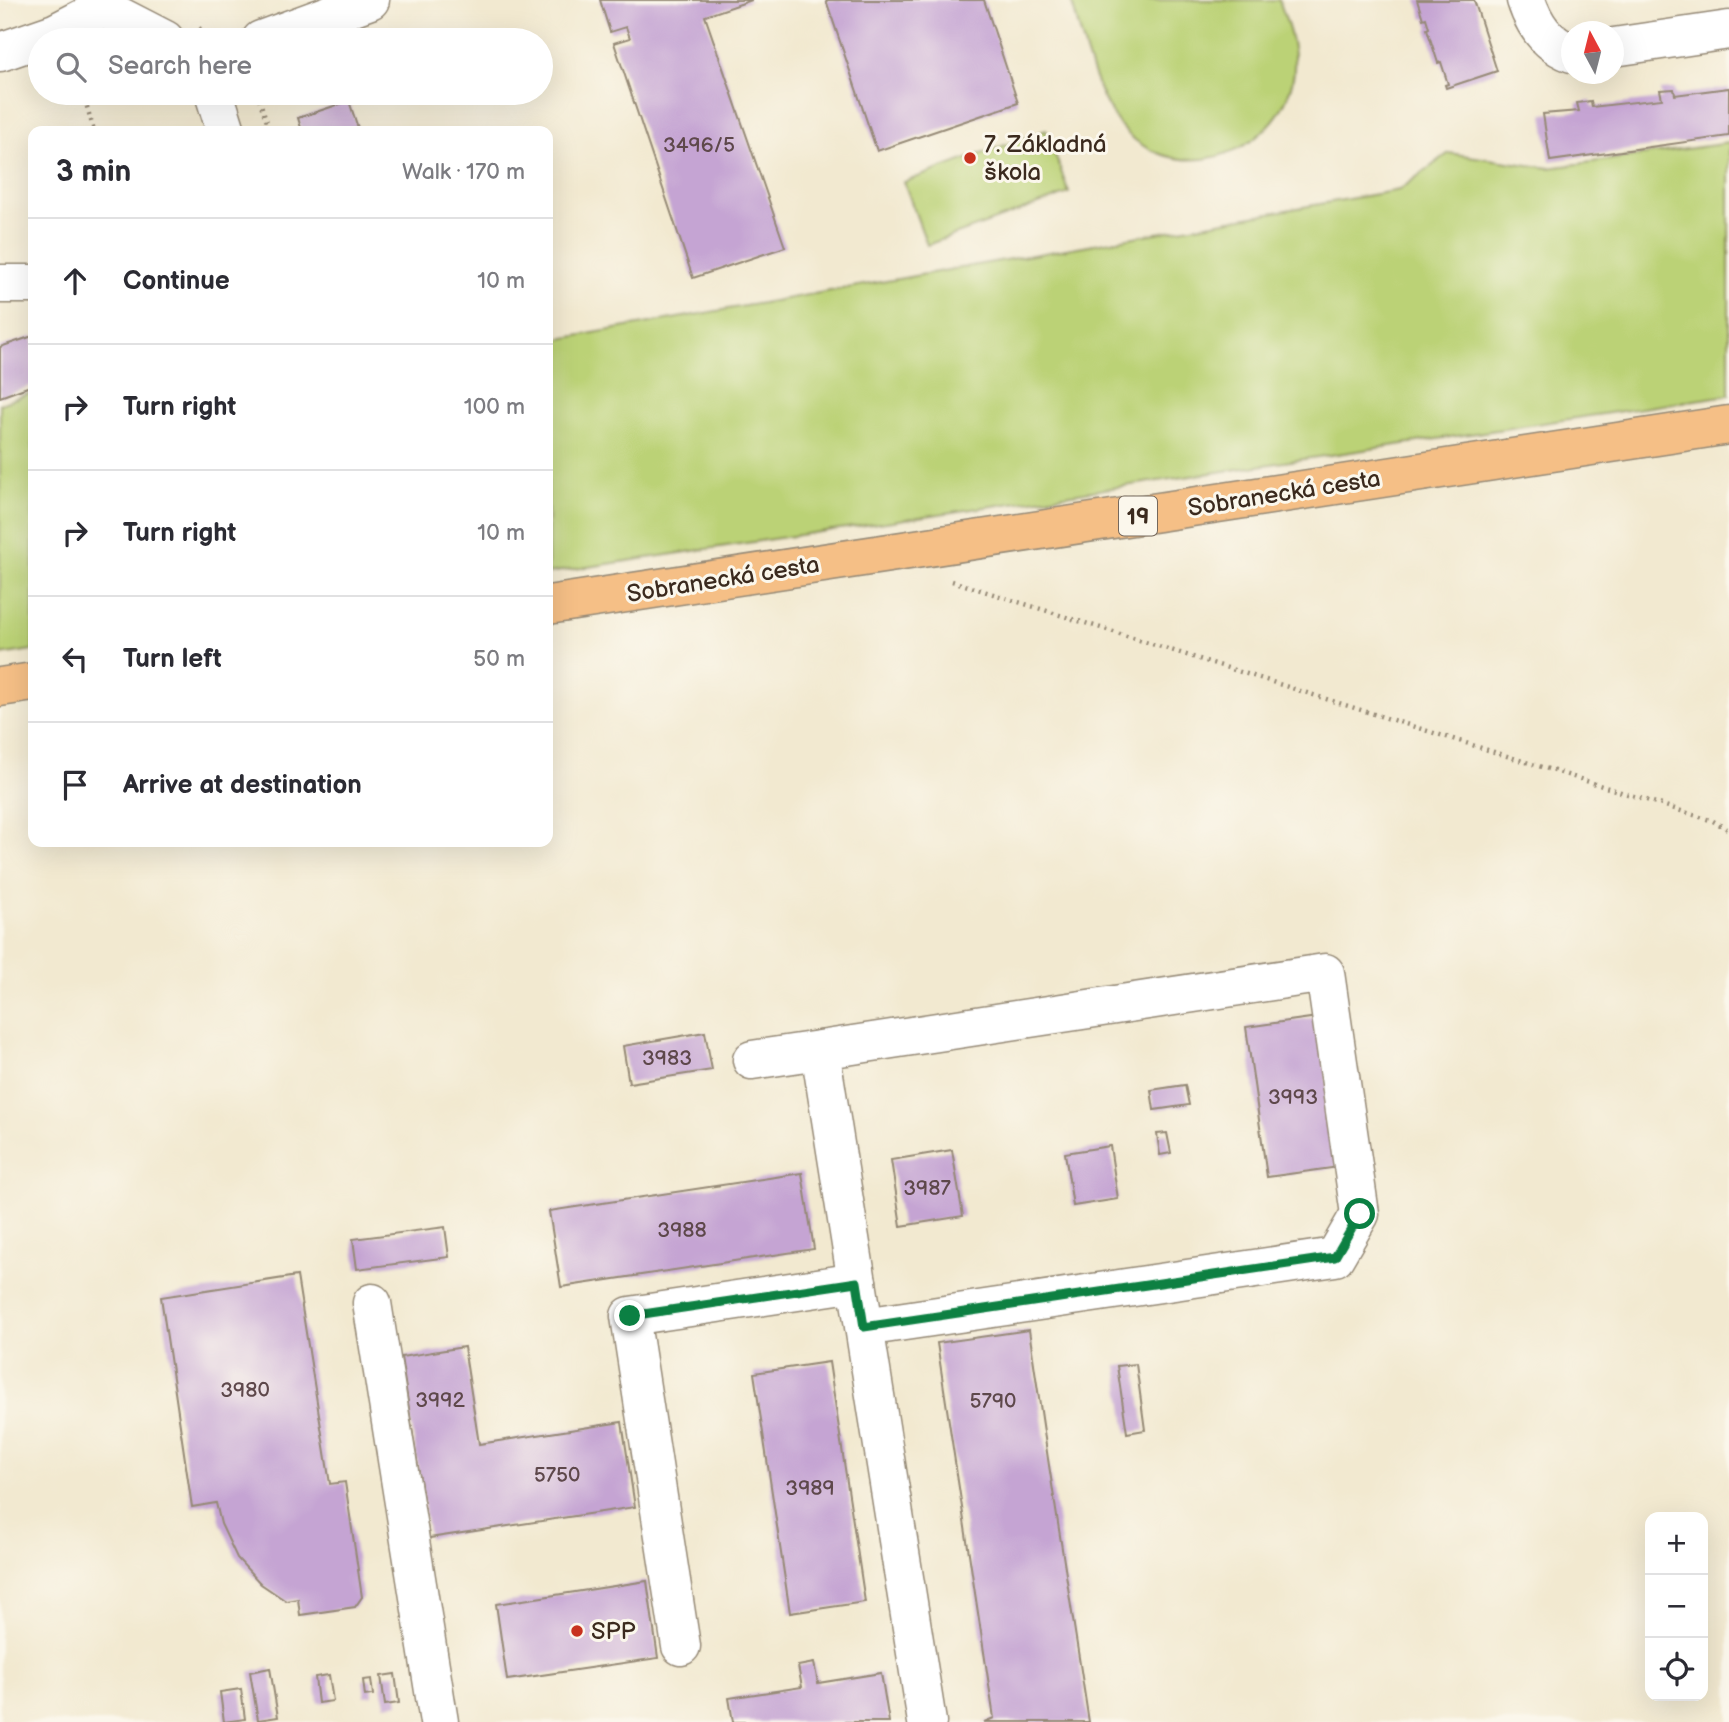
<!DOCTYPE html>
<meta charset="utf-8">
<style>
:root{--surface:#fff;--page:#f2f2f3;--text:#2b2b33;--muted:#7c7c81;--line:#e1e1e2}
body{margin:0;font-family:"Balsamiq Sans",sans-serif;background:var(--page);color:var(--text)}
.controls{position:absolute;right:21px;bottom:21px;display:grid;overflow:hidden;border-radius:14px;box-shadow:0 7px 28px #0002}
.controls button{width:63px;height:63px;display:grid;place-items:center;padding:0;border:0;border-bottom:2px solid var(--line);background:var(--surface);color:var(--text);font:35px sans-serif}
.compass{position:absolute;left:1561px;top:21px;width:63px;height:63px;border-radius:50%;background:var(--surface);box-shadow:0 7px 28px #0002;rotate:353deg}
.stop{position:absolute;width:21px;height:21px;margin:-16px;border:5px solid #0b8043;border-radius:50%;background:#fff}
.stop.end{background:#0b8043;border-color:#fff;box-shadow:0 2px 7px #0008}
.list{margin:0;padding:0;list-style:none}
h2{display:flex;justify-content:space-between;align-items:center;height:91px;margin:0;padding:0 28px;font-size:30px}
h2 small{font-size:23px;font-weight:400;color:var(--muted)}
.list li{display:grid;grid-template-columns:46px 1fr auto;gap:21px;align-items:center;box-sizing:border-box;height:126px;padding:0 28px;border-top:2px solid var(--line)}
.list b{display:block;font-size:26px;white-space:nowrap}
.list em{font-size:23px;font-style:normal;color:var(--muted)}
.icon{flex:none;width:38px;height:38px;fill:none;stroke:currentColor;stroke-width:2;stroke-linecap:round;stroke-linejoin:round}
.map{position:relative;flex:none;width:1729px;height:1722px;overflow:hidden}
.search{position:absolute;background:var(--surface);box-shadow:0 7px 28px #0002;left:28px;top:28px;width:525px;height:77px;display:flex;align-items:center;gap:18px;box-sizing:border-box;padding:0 24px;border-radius:38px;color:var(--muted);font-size:26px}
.panel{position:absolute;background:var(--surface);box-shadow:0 7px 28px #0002;left:28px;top:126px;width:525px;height:721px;border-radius:14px}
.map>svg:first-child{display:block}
.green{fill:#bbd276;stroke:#7b7e4a;stroke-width:2}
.building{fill:#c5a4d3}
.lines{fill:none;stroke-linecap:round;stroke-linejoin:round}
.minor-casing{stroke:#968a77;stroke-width:41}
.major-casing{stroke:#968a77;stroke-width:41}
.path{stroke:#968a77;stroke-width:4.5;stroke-dasharray:2 5;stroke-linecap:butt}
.minor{stroke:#fff;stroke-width:38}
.major{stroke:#f5bf86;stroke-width:38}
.route{stroke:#0b8043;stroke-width:9}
.poi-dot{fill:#c8321e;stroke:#fbf7ec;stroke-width:2.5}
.labels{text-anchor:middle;stroke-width:6;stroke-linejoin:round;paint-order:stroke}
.number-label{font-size:21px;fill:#5e484b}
.shield{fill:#fbf7ec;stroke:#75685c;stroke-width:2}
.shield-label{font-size:23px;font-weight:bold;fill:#3b2a1e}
.poi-label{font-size:24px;fill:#3b2a1e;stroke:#fbf7ec;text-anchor:start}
.street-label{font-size:24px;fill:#3b2a1e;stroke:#fbf7ec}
</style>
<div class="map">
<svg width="1729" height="1722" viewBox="0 0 1729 1722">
<rect width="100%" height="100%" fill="#fbf7ec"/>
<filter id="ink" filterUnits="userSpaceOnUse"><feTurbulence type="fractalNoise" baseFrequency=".0143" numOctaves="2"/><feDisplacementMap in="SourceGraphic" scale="14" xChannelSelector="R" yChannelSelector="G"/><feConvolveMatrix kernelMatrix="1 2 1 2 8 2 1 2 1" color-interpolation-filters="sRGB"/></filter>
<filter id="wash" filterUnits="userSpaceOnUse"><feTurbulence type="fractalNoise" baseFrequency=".00686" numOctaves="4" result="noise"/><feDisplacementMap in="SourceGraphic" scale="28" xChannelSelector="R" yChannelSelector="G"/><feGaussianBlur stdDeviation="1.57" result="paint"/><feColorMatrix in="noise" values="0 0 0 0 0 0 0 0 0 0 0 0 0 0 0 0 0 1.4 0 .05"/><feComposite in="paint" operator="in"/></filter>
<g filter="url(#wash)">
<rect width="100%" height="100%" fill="#f2e9d0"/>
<g class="green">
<path d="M1071 0H1279C1289 27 1299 55 1292 83 1272 160 1170 188 1119 124 1094 92 1083 39 1071 0Z"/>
<path d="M1046 130 1069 193 927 245 904 182Z"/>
<path d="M1729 143V395L548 573V341L1399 190 1449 153 1549 168Z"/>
<path d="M33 392V650L0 655V404Z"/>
</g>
<g id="blocks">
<g class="building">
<path d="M600 0H752L705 16 785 247 693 278 614 43 630 38 626 27 610 32Z"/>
<path d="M826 0H984L1018 103 877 151Z"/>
<path d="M1417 0H1474L1497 71 1446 88 1445 85 1448 84 1441 62 1438 63 1427 29 1429 28 1426 18 1423 19Z"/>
<path d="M1729 88V136L1550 161 1543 114 1579 111 1577 103 1591 101 1592 107 1662 99 1660 90 1674 89 1675 95Z"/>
<path d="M349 101 359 131H302L298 118Z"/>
<path d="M33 336V385L0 397V347Z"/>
<path d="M1318 1017 1339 1167 1267 1177 1246 1027Z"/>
<path d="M705 1032 712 1070 629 1083 623 1046Z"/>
<path d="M1185 1085 1189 1105 1154 1110 1151 1090Z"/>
<path d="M1167 1133 1171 1153 1160 1155 1157 1134Z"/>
<path d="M1110 1146 1118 1199 1073 1206 1065 1153Z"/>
<path d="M952 1150 963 1216 901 1226 891 1160Z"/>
<path d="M802 1173 814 1249 561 1287 549 1211Z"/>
<path d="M445 1227 449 1257 357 1269 353 1239Z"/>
<path d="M297 1276 330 1484 345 1482 362 1597 355 1607 300 1615 298 1599 286 1601 261 1584 237 1558 221 1524 216 1503 192 1507 161 1297Z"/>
<path d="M1029 1330 1048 1459 1089 1722H984L994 1718 937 1343Z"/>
<path d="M464 1347 479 1444 622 1422 635 1507 429 1538 401 1357Z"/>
<path d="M829 1362 865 1602 790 1613 754 1373Z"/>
<path d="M1136 1364 1145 1430 1127 1433 1117 1366Z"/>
<path d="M647 1581 658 1658 507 1680 496 1604Z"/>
<path d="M814 1663 818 1683 881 1673 889 1722H733L729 1698 802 1687 798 1666Z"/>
<path d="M270 1668 278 1717 258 1720 250 1672Z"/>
<path d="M395 1674 399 1703 385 1705 381 1676Z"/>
<path d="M329 1675 333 1701 318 1703 315 1677Z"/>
<path d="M371 1679 373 1695 365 1696 363 1680Z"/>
<path d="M241 1689 245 1719 224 1722 220 1692Z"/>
</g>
</g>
</g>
<g filter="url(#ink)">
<use href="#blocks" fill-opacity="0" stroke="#968a77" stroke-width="2"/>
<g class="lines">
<g class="minor-casing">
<g id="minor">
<path d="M1526 0C1534 25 1547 44 1572 53"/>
<path d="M261 40 370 0"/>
<path d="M1614 47 1729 30"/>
<path d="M0 52 55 33 103 8 165 40"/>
<path d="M214 93 226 131"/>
<path d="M0 284H33"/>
<path d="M752 1060 820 1050"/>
<path d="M372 1303 439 1722"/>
<path d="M864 1327 1335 1257 1360 1214 1325 973 820 1050 927 1722"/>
<path d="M681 1646 630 1316 857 1282"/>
</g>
</g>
<g class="major-casing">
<g id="major">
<path d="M548 605 1729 425"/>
<path d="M0 687 33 682"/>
</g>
</g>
<g class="path">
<path d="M199 28 211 36 223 40"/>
<path d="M83 93 94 131"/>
<path d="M257 93 270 131"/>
<path d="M952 581 1713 821 1729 830"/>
</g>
<use href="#minor" class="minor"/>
<use href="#major" class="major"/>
</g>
</g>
<g class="lines" filter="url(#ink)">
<path class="route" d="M630 1316 857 1282 864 1327 1335 1257 1360 1214"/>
</g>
<g class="poi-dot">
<circle cx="970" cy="158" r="7"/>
<circle cx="577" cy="1631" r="7"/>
</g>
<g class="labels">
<g class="number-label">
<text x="699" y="152">3496/5</text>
<text x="667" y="1065">3983</text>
<text x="1293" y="1104">3993</text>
<text x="927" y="1195">3987</text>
<text x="682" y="1237">3988</text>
<text x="245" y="1397">3980</text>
<text x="440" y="1407">3992</text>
<text x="993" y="1408">5790</text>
<text x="557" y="1482">5750</text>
<text x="810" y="1495">3989</text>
</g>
<rect class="shield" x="1119" y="496.5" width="38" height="39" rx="5"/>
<g class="shield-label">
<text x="1138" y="524">19</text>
</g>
<g class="poi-label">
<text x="984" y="152">7. Základná<tspan x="984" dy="28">škola</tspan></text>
<text x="591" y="1639">SPP</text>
</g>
<g class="street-label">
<text transform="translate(1284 493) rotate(-9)" y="8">Sobranecká cesta</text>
<text transform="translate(723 579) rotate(-9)" y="8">Sobranecká cesta</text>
</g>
</g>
</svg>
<div class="controls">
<button>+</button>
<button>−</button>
<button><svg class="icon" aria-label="locate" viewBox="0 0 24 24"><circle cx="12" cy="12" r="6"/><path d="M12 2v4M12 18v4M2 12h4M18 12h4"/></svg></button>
</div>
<svg class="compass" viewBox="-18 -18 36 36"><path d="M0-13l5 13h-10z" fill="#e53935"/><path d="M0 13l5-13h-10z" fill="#7c7c81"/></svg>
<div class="stop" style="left:1360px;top:1214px"></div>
<div class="stop end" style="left:630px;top:1316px"></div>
<div class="search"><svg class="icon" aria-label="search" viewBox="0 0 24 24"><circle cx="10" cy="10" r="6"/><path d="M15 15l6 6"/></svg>Search here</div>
<section class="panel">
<h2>3 min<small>Walk · 170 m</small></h2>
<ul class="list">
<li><svg class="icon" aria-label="ahead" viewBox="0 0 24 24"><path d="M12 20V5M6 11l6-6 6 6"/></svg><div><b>Continue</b></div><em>10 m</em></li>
<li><svg class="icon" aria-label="right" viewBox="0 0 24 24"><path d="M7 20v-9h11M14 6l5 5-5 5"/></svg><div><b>Turn right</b></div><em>100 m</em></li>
<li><svg class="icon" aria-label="right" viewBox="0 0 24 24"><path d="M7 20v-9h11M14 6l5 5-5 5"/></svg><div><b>Turn right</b></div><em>10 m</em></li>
<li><svg class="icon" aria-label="left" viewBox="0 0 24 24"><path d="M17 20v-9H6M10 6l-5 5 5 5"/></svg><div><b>Turn left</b></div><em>50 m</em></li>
<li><svg class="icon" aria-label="arrive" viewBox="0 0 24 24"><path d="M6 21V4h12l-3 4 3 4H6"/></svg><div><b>Arrive at destination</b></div></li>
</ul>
</section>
</div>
